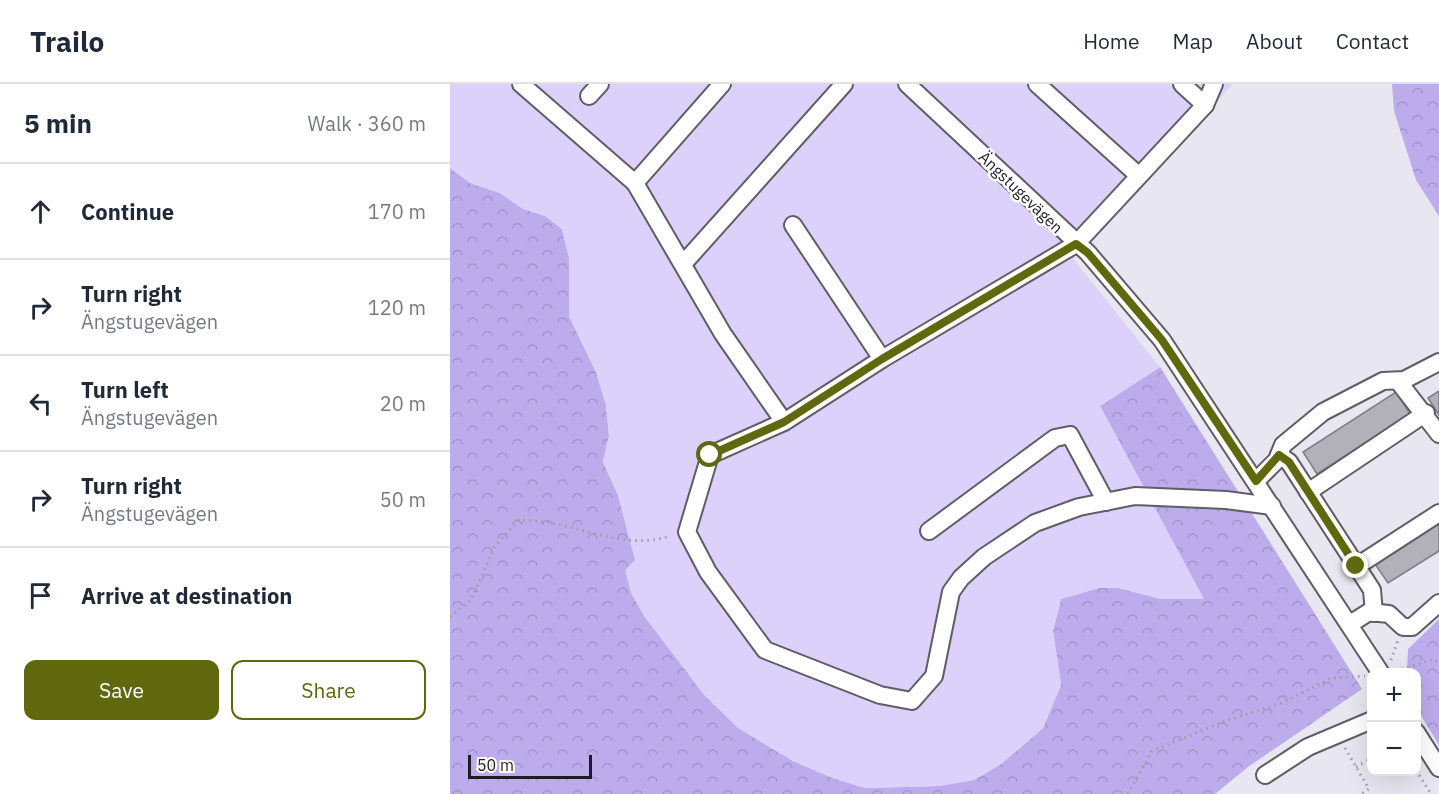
<!DOCTYPE html>
<meta charset="utf-8">
<style>
:root{--surface:#fff;--page:#f6f6f7;--text:#1f2937;--muted:#747a83;--line:#e0e1e3;--accent:#5f680c}
body{margin:0;font-family:"IBM Plex Sans",sans-serif;background:var(--page);color:var(--text)}
.controls{position:absolute;right:18px;bottom:18px;display:grid;overflow:hidden;border-radius:12px;box-shadow:0 6px 24px #0002}
.controls button{width:54px;height:54px;display:grid;place-items:center;padding:0;border:0;border-bottom:2px solid var(--line);background:var(--surface);color:var(--text);font:30px sans-serif}
.scale{position:absolute;left:18px;bottom:15px;width:124px;box-sizing:border-box;padding-left:6px;border:3px solid #1d1c20;border-top:0;font-size:16px;line-height:21px;white-space:nowrap;color:#1d1c20;-webkit-text-stroke:4px #fff;paint-order:stroke}
.stop{position:absolute;width:18px;height:18px;margin:-14px;border:4px solid #5f680c;border-radius:50%;background:#fff}
.stop.end{background:#5f680c;border-color:#fff;box-shadow:0 2px 6px #0008}
.list{margin:0;padding:0;list-style:none}
h2{display:flex;justify-content:space-between;align-items:center;height:78px;margin:0;padding:0 24px;font-size:26px}
h2 small{font-size:20px;font-weight:400;color:var(--muted)}
.list li{display:grid;grid-template-columns:39px 1fr auto;gap:18px;align-items:center;box-sizing:border-box;height:96px;padding:0 24px;border-top:2px solid var(--line)}
.list b{display:block;font-size:22px;white-space:nowrap}
.list p{margin:0;font-size:20px;white-space:nowrap;color:var(--muted)}
.list em{font-size:20px;font-style:normal;color:var(--muted)}
.actions{display:flex;gap:12px;padding:18px 24px}
.actions a{flex:1;padding:14px 0;border:2px solid var(--accent);border-radius:12px;text-align:center;font-size:21px;color:var(--accent)}
.actions .main{background:var(--accent);color:#fff}
.icon{flex:none;width:33px;height:33px;fill:none;stroke:currentColor;stroke-width:2;stroke-linecap:round;stroke-linejoin:round}
.map{position:relative;flex:none;width:989px;height:710px;overflow:hidden}
header{display:flex;align-items:center;gap:36px;box-sizing:border-box;height:84px;padding:0 30px;background:var(--surface);border-bottom:2px solid var(--line)}
header strong{font-size:28px}
nav{display:flex;gap:33px;margin-inline-start:auto;font-size:21px}
main{display:flex}
aside{flex:1;background:var(--surface)}
.map>svg:first-child{display:block}
.forest{fill:url(#forest-crowns)}
.garden{fill:#dbd1fa}
.building{fill:#b2b0b9;stroke:#7f7e86;stroke-width:1.5}
.lines{fill:none;stroke-linecap:round;stroke-linejoin:round}
.minor-casing{stroke:#5f5d65;stroke-width:20}
.path{stroke:#9e9ca4;stroke-width:3;stroke-dasharray:1.5 4.5;stroke-linecap:butt}
.minor{stroke:#fff;stroke-width:16}
.route{stroke:#5f680c;stroke-width:8}
.labels{text-anchor:middle;stroke-width:5;stroke-linejoin:round;paint-order:stroke}
.street-label{font-size:16px;fill:#1d1c20;stroke:#fff}
</style>
<header>
<strong>Trailo</strong>
<nav><a>Home</a><a>Map</a><a>About</a><a>Contact</a></nav>
</header>
<main>
<aside>
<h2>5 min<small>Walk · 360 m</small></h2>
<ul class="list">
<li><svg class="icon" aria-label="ahead" viewBox="0 0 24 24"><path d="M12 20V5M6 11l6-6 6 6"/></svg><div><b>Continue</b></div><em>170 m</em></li>
<li><svg class="icon" aria-label="right" viewBox="0 0 24 24"><path d="M7 20v-9h11M14 6l5 5-5 5"/></svg><div><b>Turn right</b><p>Ängstugevägen</p></div><em>120 m</em></li>
<li><svg class="icon" aria-label="left" viewBox="0 0 24 24"><path d="M17 20v-9H6M10 6l-5 5 5 5"/></svg><div><b>Turn left</b><p>Ängstugevägen</p></div><em>20 m</em></li>
<li><svg class="icon" aria-label="right" viewBox="0 0 24 24"><path d="M7 20v-9h11M14 6l5 5-5 5"/></svg><div><b>Turn right</b><p>Ängstugevägen</p></div><em>50 m</em></li>
<li><svg class="icon" aria-label="arrive" viewBox="0 0 24 24"><path d="M6 21V4h12l-3 4 3 4H6"/></svg><div><b>Arrive at destination</b></div></li>
</ul>
<div class="actions"><a class="main">Save</a><a>Share</a></div>
</aside>
<div class="map">
<svg width="989" height="710" viewBox="0 0 989 710">
<defs>
<pattern id="forest-crowns" width="20" height="18" patternUnits="userSpaceOnUse" patternTransform="scale(1.5)"><rect width="20" height="18" fill="#bdacec"/><path d="M2 6a3 3 0 1 1 6 0M12 15a3 3 0 1 1 6 0" fill="none" stroke="#a293ca"/></pattern>
</defs>
<rect width="100%" height="100%" fill="#e8e6f0"/>
<g class="forest">
<path d="M942 0H989V132L966 96 944 27Z"/>
<path d="M0 84 20 99 50 109 73 125 95 132 112 145 119 174V232L146 288 156 321 159 352 153 378 168 411 185 476 194 532 288 644 343 677 383 694 415 704 489 702 524 696 551 680 593 644 611 601 603 547 611 515 649 504H669L711 515 753 514 650 322 710 283 912 605 798 683 765 710H0Z"/>
<path d="M989 535V661L967 625 966 588H957L958 565Z"/>
</g>
<path class="garden" d="M0 0H783L623 175 710 283 650 322 754 515H711L669 504H649L611 515 603 547 611 601 593 644 551 680 524 696 489 702 415 704 383 694 343 677 288 644 254 611 194 532 181 509 175 486 185 476 168 411 153 378 159 352 156 321 146 288 119 232V174L112 145 95 132 73 125 50 109 20 99 0 84Z"/>
<g class="building">
<path d="M989 307V331L978 314Z"/>
<path d="M946 308 960 330 867 390 853 368Z"/>
<path d="M989 434V467L938 499 923 477Z"/>
</g>
<g class="lines">
<g class="minor-casing">
<g id="minor">
<path d="M71 0 185 99"/>
<path d="M272 0 185 99 273 250 334 338"/>
<path d="M457 0 638 169 712 256 930 588"/>
<path d="M587 0 688 91"/>
<path d="M732 0 755 21"/>
<path d="M764 0 755 21 626 160 432 275 334 338 260 371 237 448 258 488 315 566 430 611 462 617 484 592 501 508 511 494 534 473 585 439 629 423 685 412 776 416 822 422"/>
<path d="M139 12 150 0"/>
<path d="M343 141 432 275"/>
<path d="M233 180 394 0"/>
<path d="M948 297 989 350"/>
<path d="M829 371 839 378 922 506 924 529"/>
<path d="M806 397 827 376 833 361 873 328 933 297 954 296 989 278"/>
<path d="M858 408 976 329"/>
<path d="M479 447 605 354 620 351 656 418"/>
<path d="M907 482 989 429"/>
<path d="M900 540 919 528 939 530 953 543H962L989 519"/>
<path d="M966 648 989 684"/>
<path d="M815 691 858 663 922 636"/>
</g>
</g>
<g class="path">
<path d="M0 533 21 516 45 462 69 436C80 437 91 437 102 439 142 447 180 465 221 452"/>
<path d="M941 576 948 556"/>
<path d="M946 587 984 575 989 579"/>
<path d="M895 664 919 705 911 710"/>
<path d="M906 683 922 674"/>
<path d="M966 686 981 710"/>
<path d="M678 710 702 667 775 637 832 619 881 594 915 592"/>
</g>
<use href="#minor" class="minor"/>
</g>
<g class="lines">
<path class="route" d="M260 371 334 338 432 275 626 160 638 169 712 256 806 397 829 371 839 378 906 482"/>
</g>
<g class="labels">
<g class="street-label">
<text transform="translate(571 108) rotate(44)" y="6">Ängstugevägen</text>
</g>
</g>
</svg>
<div class="controls">
<button>+</button>
<button>−</button>
</div>
<div class="scale">50 m</div>
<div class="stop" style="left:260px;top:371px"></div>
<div class="stop end" style="left:906px;top:482px"></div>
</div>
</main>
